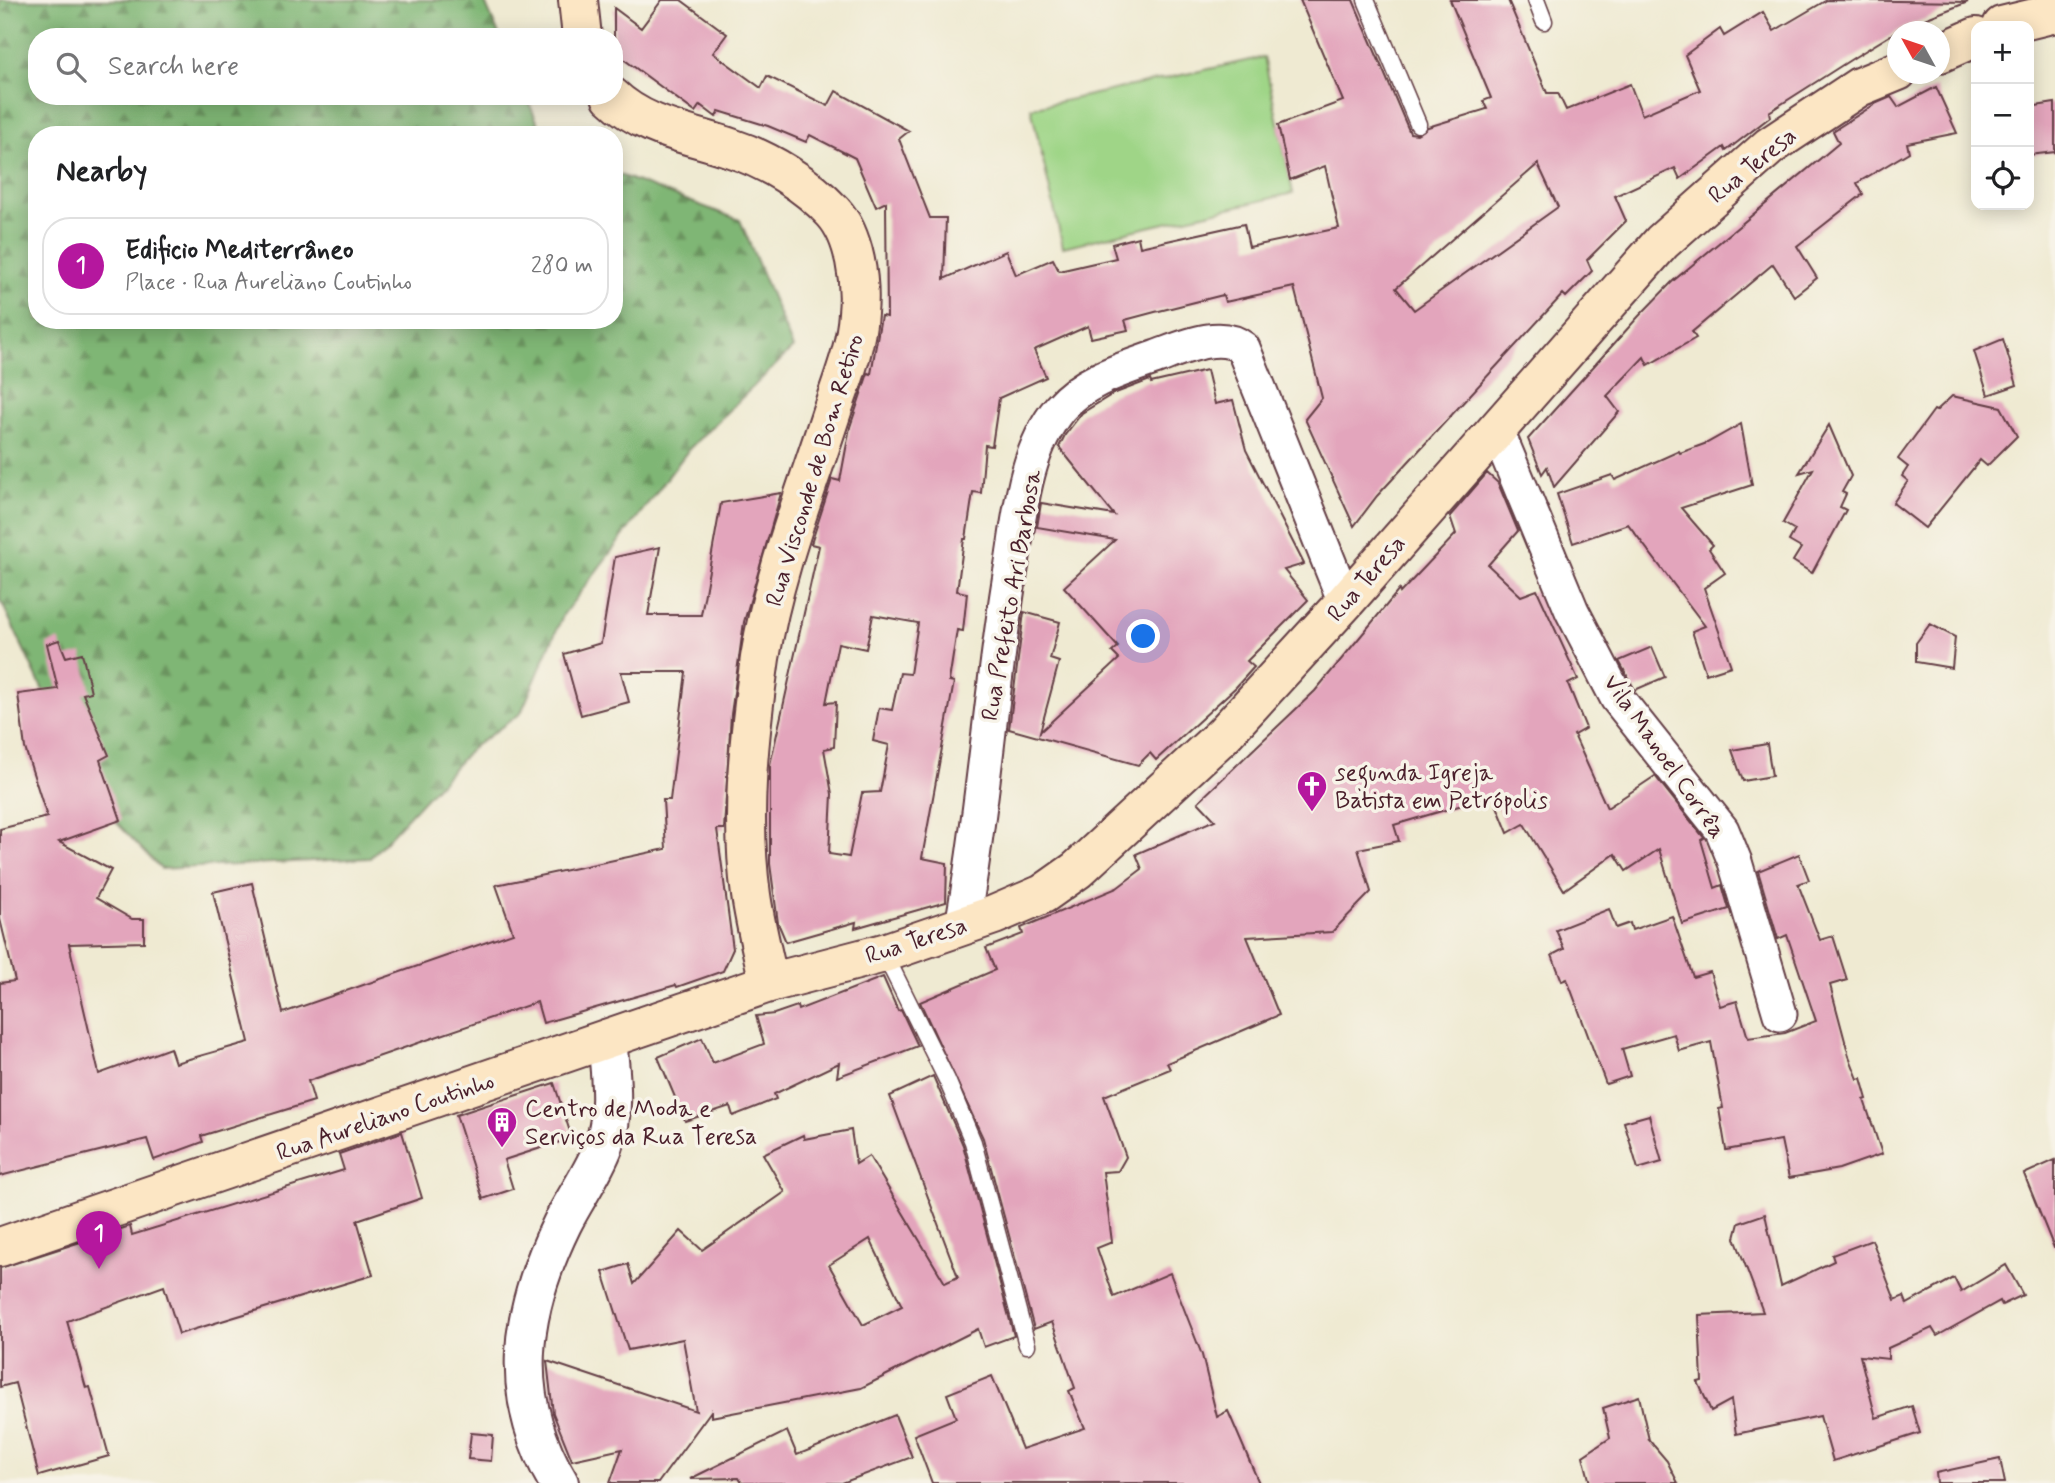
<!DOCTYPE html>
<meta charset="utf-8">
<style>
:root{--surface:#fff;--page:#f2f2f2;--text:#202124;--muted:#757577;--line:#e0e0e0;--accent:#b5179e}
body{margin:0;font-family:Mynerve,sans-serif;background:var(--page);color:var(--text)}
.controls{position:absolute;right:21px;top:21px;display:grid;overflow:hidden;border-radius:14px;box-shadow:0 4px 18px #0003}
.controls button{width:63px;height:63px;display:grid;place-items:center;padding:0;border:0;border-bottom:2px solid var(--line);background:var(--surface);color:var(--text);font:35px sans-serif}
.compass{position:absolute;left:1887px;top:21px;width:63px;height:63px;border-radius:50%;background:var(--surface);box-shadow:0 4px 18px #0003;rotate:310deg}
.you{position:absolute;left:1144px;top:637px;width:24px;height:24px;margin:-18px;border:5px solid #fff;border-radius:50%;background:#1a73e8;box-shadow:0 0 0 10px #1a73e833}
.badge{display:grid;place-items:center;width:46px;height:46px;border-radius:50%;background:var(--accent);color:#fff;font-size:23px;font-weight:700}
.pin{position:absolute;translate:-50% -58px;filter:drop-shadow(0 2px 4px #0008)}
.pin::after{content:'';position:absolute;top:37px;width:24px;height:21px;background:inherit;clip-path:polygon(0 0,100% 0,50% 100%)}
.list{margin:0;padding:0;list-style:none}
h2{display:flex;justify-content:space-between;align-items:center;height:91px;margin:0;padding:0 28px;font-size:30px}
h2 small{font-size:23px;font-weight:400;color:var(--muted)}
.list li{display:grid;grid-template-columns:46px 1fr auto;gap:21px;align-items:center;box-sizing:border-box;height:98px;margin:0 14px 14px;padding:0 14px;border:2px solid var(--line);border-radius:28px}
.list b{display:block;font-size:26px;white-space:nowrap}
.list p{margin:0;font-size:23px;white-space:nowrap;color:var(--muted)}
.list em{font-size:23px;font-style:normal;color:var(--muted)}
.icon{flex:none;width:38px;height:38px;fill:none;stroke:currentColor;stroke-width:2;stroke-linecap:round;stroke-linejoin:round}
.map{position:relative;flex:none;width:2055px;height:1483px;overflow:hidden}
.search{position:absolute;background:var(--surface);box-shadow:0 4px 18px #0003;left:28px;top:28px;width:595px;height:77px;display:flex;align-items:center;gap:18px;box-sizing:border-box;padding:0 24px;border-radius:28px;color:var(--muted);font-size:26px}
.panel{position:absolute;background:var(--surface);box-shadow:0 4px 18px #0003;left:28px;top:126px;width:595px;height:203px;border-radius:28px}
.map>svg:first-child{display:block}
.forest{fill:url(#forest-firs);stroke:#646a50;stroke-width:2}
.park{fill:#9fd587;stroke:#747a59;stroke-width:2}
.building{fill:#e3a5bc;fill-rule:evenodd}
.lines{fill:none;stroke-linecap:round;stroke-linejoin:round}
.service-casing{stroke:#633d44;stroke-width:19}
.minor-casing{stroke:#633d44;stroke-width:37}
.tertiary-casing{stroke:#633d44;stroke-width:42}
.secondary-casing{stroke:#633d44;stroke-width:42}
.service{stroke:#fff;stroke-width:16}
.minor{stroke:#fff;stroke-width:33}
.tertiary{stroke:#fff;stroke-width:38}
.secondary{stroke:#fce6c4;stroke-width:38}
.labels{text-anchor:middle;stroke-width:7;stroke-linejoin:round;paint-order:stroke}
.street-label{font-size:24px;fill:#4a1f2b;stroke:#f7f3e8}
.poi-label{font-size:24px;fill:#4a1f2b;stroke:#f7f3e8;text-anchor:start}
</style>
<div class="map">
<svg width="2055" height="1483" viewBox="0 0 2055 1483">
<defs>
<pattern id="forest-firs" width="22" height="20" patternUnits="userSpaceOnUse" patternTransform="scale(1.75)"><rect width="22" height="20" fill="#7fb674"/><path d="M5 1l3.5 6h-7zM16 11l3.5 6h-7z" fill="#6a935f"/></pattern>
</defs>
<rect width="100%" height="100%" fill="#f7f3e8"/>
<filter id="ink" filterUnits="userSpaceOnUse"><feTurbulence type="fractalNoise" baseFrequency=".0143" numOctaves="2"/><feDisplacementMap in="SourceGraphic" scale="14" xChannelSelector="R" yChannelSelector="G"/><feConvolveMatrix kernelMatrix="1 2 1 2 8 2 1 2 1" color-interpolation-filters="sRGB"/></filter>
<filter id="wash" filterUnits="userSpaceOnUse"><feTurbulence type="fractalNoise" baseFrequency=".00686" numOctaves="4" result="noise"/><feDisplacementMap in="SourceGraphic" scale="28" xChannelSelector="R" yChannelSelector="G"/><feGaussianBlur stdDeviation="1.57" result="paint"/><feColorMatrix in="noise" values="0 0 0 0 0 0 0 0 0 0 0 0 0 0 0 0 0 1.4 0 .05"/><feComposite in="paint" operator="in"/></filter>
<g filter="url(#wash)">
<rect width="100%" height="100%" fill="#efead2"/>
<path class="forest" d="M0 0H484L500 37H37V96H526L543 135H37V320H614V173L740 220 793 348 690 448 563 615 521 713 472 748 370 858 161 869 94 799 0 599Z"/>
<path class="park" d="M1264 57 1293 193 1063 247 1031 108Z"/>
<g id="blocks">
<g class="building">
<path d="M662 0H681L727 34 713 53 761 88 767 76 828 106 836 91 909 131 899 139 930 218H946L944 279 1006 251 1016 275 1053 259 1059 271 1116 258 1112 244 1138 237 1140 247 1244 224 1249 247 1339 228 1325 166 1290 180 1278 125 1343 101 1300 0H1353L1410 133 1417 134 1428 127 1487 109 1483 101 1491 98 1450 0H1508L1547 93H1558L1566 110 1630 84 1642 115 1700 90 1685 55 1720 29 1724 36 1763 12 1774 31 1827 0 1968 2 1904 27 1855 57 1769 112 1770 117 1726 151 1724 147 1680 179 1675 168 1615 196 1626 221 1587 260 1592 271 1566 297 1563 294 1377 496 1354 526 1305 419 1322 398 1294 287 1225 302 1223 295 1155 312 1125 320 1128 330 1091 338 1088 326 1034 350 1046 377 999 398 992 446 985 445 981 493 973 492 966 539H964L957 591 967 593 963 631 957 630 949 681 954 682 922 858 947 863 946 902 855 928 856 922 786 942 778 923 770 864V765L819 546 811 544 832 479 840 481 850 427 868 373 871 374 881 316 887 317 886 202 876 207 855 158 810 135 806 142 768 126 719 111 716 117 700 105 695 112 614 52V8L641 28ZM1538 164 1558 207 1414 310 1396 288ZM873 615 918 623 910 674 900 673 892 710 879 708 873 741 889 745 880 792 862 793 849 857 829 854 832 794 824 749 834 747 836 702 826 703 838 643 866 649Z"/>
<path d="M1936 87 1957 133 1907 143 1909 152 1857 183 1863 194 1797 246 1817 278 1794 296 1773 264 1692 332 1696 338 1648 365 1644 357 1607 396 1619 412 1554 487 1547 467 1542 474 1528 439 1639 316 1673 281 1839 143 1833 131 1877 103 1891 97 1898 107Z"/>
<path d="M2055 103V152L2029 155V107Z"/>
<path d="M2003 339 2017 385 1988 395 1974 351Z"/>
<path d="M1207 370 1215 404 1233 400 1246 450 1304 564 1284 570 1308 600 1247 661 1254 667 1236 687 1156 760 1150 753 1138 765 1009 729 1024 612 1060 622 1050 659 1059 662 1040 732 1119 659 1112 652 1118 647 1064 587 1115 540 1037 527 1041 503 1114 515 1059 447 1065 435 1082 413 1113 394 1150 380 1151 383Z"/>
<path d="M1952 396 2001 407 2017 436 1987 466 1980 460 1925 528 1893 503 1908 481 1902 476 1908 467 1898 459 1934 410 1936 411Z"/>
<path d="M1741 424 1752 485 1681 508 1713 545 1709 549 1725 573 1704 588 1731 666 1706 674 1692 631 1705 626 1628 524 1573 543 1557 494 1612 475 1615 480 1679 451 1680 453 1707 443Z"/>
<path d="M1829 425 1851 476 1842 492 1846 494 1840 507 1846 510 1812 573 1793 561 1801 548 1789 541 1795 530 1783 523 1813 469 1799 473Z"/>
<path d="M1487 473 1498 483 1518 531 1488 565 1521 596 1537 590 1578 679 1568 684 1586 728 1574 735 1607 808 1655 776 1704 838 1701 840 1715 888 1722 885 1729 909 1682 924 1659 849 1626 871 1615 854 1564 890 1524 824 1508 833 1493 796 1394 825 1399 841 1358 849 1371 892 1332 932 1247 937 1279 1015 1167 1063 1170 1069 1104 1096 1126 1157 1118 1171 1103 1172 1112 1242 1097 1248 1114 1297 1170 1273 1202 1355 1217 1417 1228 1411 1259 1483H932L914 1435 956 1418 947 1394 992 1376 1022 1449 1085 1428 1069 1391 1075 1388 1052 1322 1034 1329 983 1138 920 1002 995 970 986 948 1023 934 1021 928 1117 888 1142 869 1136 854 1215 820 1198 802 1315 691 1399 590 1400 593 1456 534 1450 516Z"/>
<path d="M781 493 744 622 731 714 724 829H717L733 949 723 971 677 987 676 985 543 1023 537 1002 308 1081 314 1101 201 1136 203 1142 154 1160 147 1139 0 1176V983L15 981 0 919V829L47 817 25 748 18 694 58 689 47 644 59 640 66 657 82 653 91 692 83 694 109 755 100 760 121 820 59 842 111 870 96 898 132 919H144V942L69 944 99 1074 170 1048 175 1063 249 1042 213 892 252 883 283 1013 513 933 496 885 666 849 663 800H670L686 672H621L629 702 581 715 564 654 601 643 615 557 660 547 648 615H701L721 503Z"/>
<path d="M1930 624 1955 637 1952 668 1916 662V643Z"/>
<path d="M1652 647 1665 677 1635 690 1619 661Z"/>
<path d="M1767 744 1772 776 1743 781 1732 750Z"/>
<path d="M1799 854 1809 880 1798 884 1820 940 1833 936 1847 980 1830 985 1849 1056 1858 1079 1861 1078 1867 1099 1864 1100 1882 1154 1839 1169 1789 1178 1781 1140 1726 1150 1719 1109 1723 1108 1711 1042 1679 1051 1674 1034 1622 1049 1630 1076 1606 1084 1567 979 1562 981 1552 955 1564 949 1556 930 1609 909 1616 928 1630 923 1632 930 1672 916 1693 977 1710 972 1720 1006 1737 1001 1748 1038 1785 1033 1816 1021 1787 935 1778 939 1758 871Z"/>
<path d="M883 977 898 1011 901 1010 918 1046 837 1077 839 1063 774 1094 776 1099 733 1116 730 1106 685 1121 658 1057 702 1038 713 1063 764 1044 756 1016 774 1014 797 1006 798 1010Z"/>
<path d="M933 1076 963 1145 1014 1336 984 1347 978 1329 861 1388 711 1417V1411L658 1483H610L622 1449 572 1460 553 1413 547 1361 696 1411 683 1339 628 1350 603 1272 628 1264 634 1284 681 1231 702 1250 785 1192 763 1154 803 1135 804 1139 851 1130 856 1164 869 1156 945 1283 958 1277 890 1096ZM870 1239 902 1306 863 1325 829 1265Z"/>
<path d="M554 1083 572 1138 504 1160 513 1189 483 1199 456 1115Z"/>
<path d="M1649 1115 1662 1162 1638 1169 1624 1122Z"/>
<path d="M402 1132 422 1198 357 1220 373 1275 179 1334 164 1286 67 1321 86 1388 90 1387 109 1456 39 1476 15 1383 0 1387V1268L130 1226 132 1235 344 1170 339 1154Z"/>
<path d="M2055 1160V1248H2054L2024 1174Z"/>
<path d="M1765 1214 1781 1286 1834 1261 1832 1255 1872 1240 1895 1300 1904 1296 1907 1304 1954 1278 1961 1292 2006 1265 2023 1295 2002 1305 2000 1301 1937 1336 1932 1328 1888 1348V1359L1860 1356 1876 1418 1912 1406 1920 1433 1833 1461 1820 1416 1736 1434 1731 1400 1711 1411 1698 1382 1702 1381 1699 1315 1763 1312 1735 1238 1739 1223Z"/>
<path d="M1639 1396 1649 1440 1667 1461 1678 1483H1590L1583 1456 1610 1438 1603 1408Z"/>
<path d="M895 1415 912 1457 842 1483H742L739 1478 690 1479 787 1431 797 1455Z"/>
<path d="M471 1433 493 1435 491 1461 468 1459Z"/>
<path d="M2000 1459 2005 1483H1937L1936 1473Z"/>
</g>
</g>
</g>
<g filter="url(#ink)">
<use href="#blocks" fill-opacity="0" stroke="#633d44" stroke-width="2"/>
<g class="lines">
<g class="service-casing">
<g id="service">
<path d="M1366 0 1418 124"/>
<path d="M1536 0 1544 21"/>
<path d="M884 953 947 1080 973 1142 1027 1345"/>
</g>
</g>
<g class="minor-casing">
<g id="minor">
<path d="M1496 428 1572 611 1617 698 1722 830 1735 862 1780 1014"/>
<path d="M962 926C984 806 991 684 1012 563 1020 512 1025 450 1060 408 1084 380 1124 369 1157 357 1182 348 1220 330 1243 348L1345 602"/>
</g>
</g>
<g class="tertiary-casing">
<path id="tertiary" d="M559 1483C507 1396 519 1312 562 1224 575 1198 594 1172 604 1145 616 1112 610 1072 607 1039"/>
</g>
<g class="secondary-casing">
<g id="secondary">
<path d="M578 0 582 37"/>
<path d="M2002 26 2055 13"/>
<path d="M1940 53 1976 37"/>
<path d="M611 96C644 128 690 134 731 148 768 160 807 184 833 212 855 236 861 282 858 313 856 348 842 381 831 414 805 494 773 575 760 658 749 736 740 816 751 895 755 924 763 954 769 983"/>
<path d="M0 1247 769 983 884 953 994 915 1043 894 1077 870 1223 735 1345 602 1662 242 1770 146 1859 87 1898 71"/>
</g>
</g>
<use href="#service" class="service"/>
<use href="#minor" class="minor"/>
<use href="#tertiary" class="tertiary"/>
<use href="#secondary" class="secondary"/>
</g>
</g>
<defs>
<g id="church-pin" transform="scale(1.575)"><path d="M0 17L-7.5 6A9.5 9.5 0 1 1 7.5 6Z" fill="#b5179e" stroke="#f7f3e8"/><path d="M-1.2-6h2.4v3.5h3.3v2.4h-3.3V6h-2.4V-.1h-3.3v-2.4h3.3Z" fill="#fff"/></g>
<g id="building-pin" transform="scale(1.575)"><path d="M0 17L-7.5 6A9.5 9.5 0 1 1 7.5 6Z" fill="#b5179e" stroke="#f7f3e8"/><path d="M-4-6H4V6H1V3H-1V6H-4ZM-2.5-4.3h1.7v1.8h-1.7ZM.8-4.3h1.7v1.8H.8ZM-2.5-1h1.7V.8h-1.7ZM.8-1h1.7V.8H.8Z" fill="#fff"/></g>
</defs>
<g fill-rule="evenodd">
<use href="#church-pin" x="1312" y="786"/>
<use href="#building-pin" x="502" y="1122"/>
</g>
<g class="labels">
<g class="street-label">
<text transform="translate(1752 165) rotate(-39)" y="8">Rua Teresa</text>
<text transform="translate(814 470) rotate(-73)" y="8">Rua Visconde de Bom Retiro</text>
<text transform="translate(1366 578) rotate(-49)" y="8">Rua Teresa</text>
<text transform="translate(1011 595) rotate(-80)" y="8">Rua Prefeito Ari Barbosa</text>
<text transform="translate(1665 756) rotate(55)" y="8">Vila Manoel Corrêa</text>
<text transform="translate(916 940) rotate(-18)" y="8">Rua Teresa</text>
<text transform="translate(385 1116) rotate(-19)" y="8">Rua Aureliano Coutinho</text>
</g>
<g class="poi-label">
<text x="1335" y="780">segunda Igreja<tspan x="1335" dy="28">Batista em Petrópolis</tspan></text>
<text x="525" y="1116">Centro de Moda e<tspan x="525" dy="28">Serviços da Rua Teresa</tspan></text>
</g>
</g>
</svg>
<div class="controls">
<button>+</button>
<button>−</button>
<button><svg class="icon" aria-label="locate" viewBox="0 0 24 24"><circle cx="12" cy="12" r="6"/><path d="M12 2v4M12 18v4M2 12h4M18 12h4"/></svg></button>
</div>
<svg class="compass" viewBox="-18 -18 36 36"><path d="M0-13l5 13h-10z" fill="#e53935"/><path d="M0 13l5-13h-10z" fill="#757577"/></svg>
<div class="you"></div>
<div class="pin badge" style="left:99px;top:1269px">1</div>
<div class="search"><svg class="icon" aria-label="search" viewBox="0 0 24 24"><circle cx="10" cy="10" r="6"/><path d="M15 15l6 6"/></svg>Search here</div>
<section class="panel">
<h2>Nearby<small></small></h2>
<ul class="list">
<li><span class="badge">1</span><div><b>Edificio Mediterrâneo</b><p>Place · Rua Aureliano Coutinho</p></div><em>280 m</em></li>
</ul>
</section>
</div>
